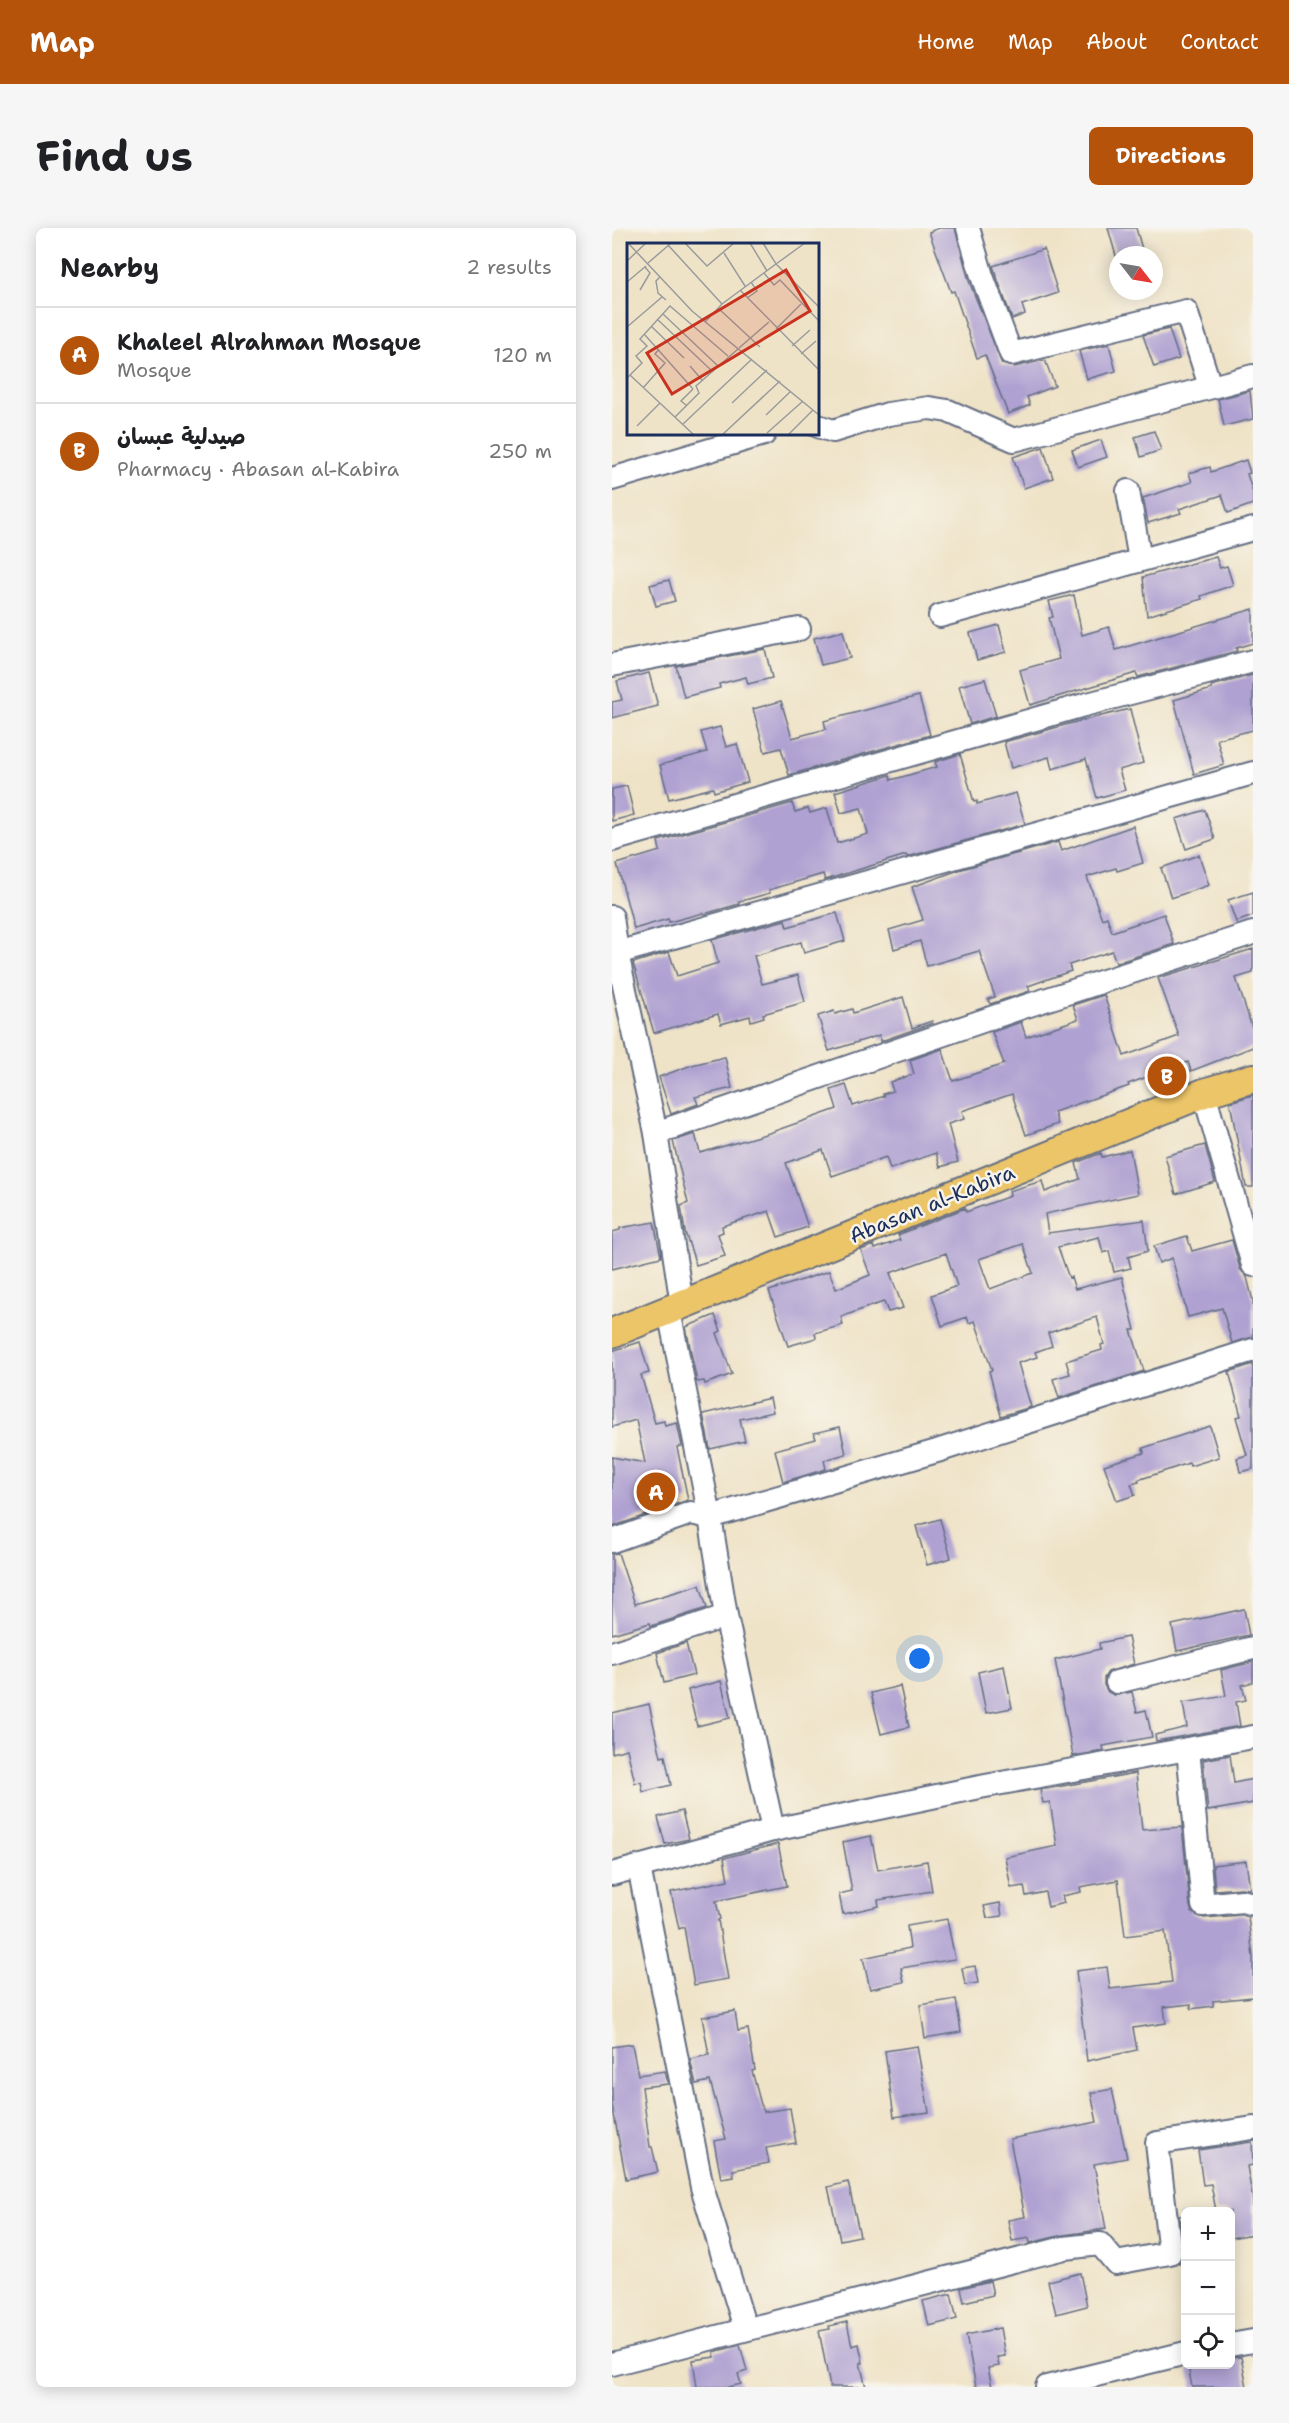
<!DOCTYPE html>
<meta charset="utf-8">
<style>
:root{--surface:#fff;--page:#f6f6f6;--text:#202124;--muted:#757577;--line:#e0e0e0;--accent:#b45309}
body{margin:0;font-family:"Shantell Sans","Playpen Sans Arabic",sans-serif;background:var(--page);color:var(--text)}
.controls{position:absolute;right:18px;bottom:18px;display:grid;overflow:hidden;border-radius:9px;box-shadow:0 3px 15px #0003}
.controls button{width:54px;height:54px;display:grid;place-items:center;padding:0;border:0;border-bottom:2px solid var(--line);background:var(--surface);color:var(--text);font:30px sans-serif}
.compass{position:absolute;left:497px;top:18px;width:54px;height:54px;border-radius:50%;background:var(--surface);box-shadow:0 3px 15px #0003;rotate:121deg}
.you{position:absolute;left:308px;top:1431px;width:21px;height:21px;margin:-15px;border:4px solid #fff;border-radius:50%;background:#1a73e8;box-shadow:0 0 0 9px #1a73e833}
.badge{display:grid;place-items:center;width:39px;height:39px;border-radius:50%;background:var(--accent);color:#fff;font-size:20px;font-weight:700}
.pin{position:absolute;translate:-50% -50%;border:3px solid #fff;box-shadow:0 2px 6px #0006}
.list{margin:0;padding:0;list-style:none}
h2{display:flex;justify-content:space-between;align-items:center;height:78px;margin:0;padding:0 24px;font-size:26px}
h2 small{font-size:20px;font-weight:400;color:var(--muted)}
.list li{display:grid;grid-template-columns:39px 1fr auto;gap:18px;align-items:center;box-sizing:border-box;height:96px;padding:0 24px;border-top:2px solid var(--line)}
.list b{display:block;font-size:22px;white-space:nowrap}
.list p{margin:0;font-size:20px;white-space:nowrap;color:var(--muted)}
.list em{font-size:20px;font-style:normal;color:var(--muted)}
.icon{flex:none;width:33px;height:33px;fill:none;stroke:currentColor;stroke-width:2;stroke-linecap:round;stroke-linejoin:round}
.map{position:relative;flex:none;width:641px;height:2159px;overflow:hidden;border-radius:9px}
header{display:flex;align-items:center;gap:36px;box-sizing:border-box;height:84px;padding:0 30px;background:var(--accent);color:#fff}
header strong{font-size:28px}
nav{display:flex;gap:33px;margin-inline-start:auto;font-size:21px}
.intro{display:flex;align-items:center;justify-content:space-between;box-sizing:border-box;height:144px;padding:0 36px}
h1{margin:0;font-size:42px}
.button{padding:15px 27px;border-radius:9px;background:var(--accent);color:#fff;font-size:21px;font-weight:700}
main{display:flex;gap:36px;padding:0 36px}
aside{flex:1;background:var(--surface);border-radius:9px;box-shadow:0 3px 15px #0003}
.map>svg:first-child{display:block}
.building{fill:#afa1d2;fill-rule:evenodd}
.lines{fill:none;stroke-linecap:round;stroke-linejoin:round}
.minor-casing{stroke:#656e83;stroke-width:26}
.major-casing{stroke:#656e83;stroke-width:32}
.minor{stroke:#fff;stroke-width:22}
.major{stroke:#edc569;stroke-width:28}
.labels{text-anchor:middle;stroke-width:5;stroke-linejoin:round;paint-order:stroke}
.street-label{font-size:21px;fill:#1b2f5e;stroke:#f7f3e8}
.inset-road{fill:none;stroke:#9a9b9d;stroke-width:1.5}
.view{fill:#c8321e;fill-opacity:0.15;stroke:#c8321e;stroke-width:3}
.inset-edge{fill:none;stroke:#1b2f5e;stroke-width:3}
</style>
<header>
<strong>Map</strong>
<nav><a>Home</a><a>Map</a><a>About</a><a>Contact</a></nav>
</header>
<div class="intro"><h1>Find us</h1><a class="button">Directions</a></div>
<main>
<aside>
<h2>Nearby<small>2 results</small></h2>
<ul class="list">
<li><span class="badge">A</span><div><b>Khaleel Alrahman Mosque</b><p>Mosque</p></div><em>120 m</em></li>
<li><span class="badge">B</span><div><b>صيدلية عبسان</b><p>Pharmacy · Abasan al-Kabira</p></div><em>250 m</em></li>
</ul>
</aside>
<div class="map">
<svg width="641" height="2159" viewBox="0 0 641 2159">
<rect width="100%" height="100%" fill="#f7f3e8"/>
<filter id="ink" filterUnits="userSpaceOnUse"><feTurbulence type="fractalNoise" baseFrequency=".0167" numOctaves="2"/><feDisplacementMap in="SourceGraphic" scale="12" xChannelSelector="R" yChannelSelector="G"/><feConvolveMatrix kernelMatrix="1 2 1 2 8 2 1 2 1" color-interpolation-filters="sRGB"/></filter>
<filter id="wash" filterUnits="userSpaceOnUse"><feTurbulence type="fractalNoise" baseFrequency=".008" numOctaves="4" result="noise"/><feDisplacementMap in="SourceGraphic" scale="24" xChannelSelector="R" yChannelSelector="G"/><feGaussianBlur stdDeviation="1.35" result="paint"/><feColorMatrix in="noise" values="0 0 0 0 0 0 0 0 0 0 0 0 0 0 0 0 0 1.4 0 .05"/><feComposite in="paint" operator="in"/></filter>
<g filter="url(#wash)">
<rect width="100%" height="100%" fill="#efe3c7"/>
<g id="blocks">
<g class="building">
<path d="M327 0H343L357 53 390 136 402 139 433 132 443 158 415 169 418 177 396 186 373 127 365 130 342 63 339 64 317 4Z"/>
<path d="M496 0H524L530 21 504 28Z"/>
<path d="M432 21 446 65 410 77 413 86 400 91 381 38Z"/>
<path d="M557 101 567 131 542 139 531 107Z"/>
<path d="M497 116 504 143 475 151 467 123Z"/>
<path d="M638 163 641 191 612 198 606 171Z"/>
<path d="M542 203 549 222 529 229 523 209Z"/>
<path d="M489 212 495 229 466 239 460 222Z"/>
<path d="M431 219 441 250 412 260 401 229Z"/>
<path d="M634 232 638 245 635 246 641 265V276L616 285 610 267 567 281 569 285 536 295 531 270 580 254 577 245 598 239 599 244Z"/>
<path d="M604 329 608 340 615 338 621 357 589 368 590 371 535 388 531 349Z"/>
<path d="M57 352 63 373 44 378 38 357Z"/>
<path d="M462 367 470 407 497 399 504 422 641 381V415L624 420 625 423 526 449 524 445 418 477 408 442 447 431 437 390 441 389 437 373Z"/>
<path d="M387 397 394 424 365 432 358 405Z"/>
<path d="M231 403 238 430 209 437 202 410Z"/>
<path d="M153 421 160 450 136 456 134 449 107 456 108 460 72 469 64 438Z"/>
<path d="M37 445 46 478 0 490V474L10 472 5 453Z"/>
<path d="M641 447V502L605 511 612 537 582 546 562 472 600 461 599 458Z"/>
<path d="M373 451 384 488 358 496 347 458Z"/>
<path d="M307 468 318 507 177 547 169 520 153 524 141 481 169 473 180 510 214 501 212 493Z"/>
<path d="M518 481 531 535 507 542 513 562 485 570 474 531 440 541 437 529 399 540 392 514 460 495Z"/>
<path d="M108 499 114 519 125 516 136 554 102 564 101 560 57 571 48 537 95 524 89 504Z"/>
<path d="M348 526 362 574 365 573V576L404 565 413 596 295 629 294 627 213 652 211 646 157 662 158 665 126 674 127 676 92 686 91 685 57 694 56 691 22 701 5 636 48 623 46 613 180 575 183 584 196 580 198 585 215 580 225 615 256 606 249 580 229 585 223 564 278 547 279 552 325 539 323 534Z"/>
<path d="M15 558 22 587 0 593V561Z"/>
<path d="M593 582 603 611 574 621 564 591Z"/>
<path d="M521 598 531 635 505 643 504 640 475 649 490 691 495 689 500 704 552 686 562 716 504 735 500 723 457 737 459 743 416 758 418 763 378 776 376 771 383 769 367 723 315 738 308 713 282 721 277 702 311 692 300 659 347 642 446 614 449 623Z"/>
<path d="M587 627 597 657 559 670 549 640Z"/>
<path d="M641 664V688L624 694 616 672Z"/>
<path d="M225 685 233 713 192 725 189 714 142 728 150 756 186 747 193 774 151 786 152 789 139 793 138 788 109 796 106 786 42 805 21 735 57 724 65 748 106 735 100 712 173 692 175 699Z"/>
<path d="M641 721V745L624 750 641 803V819L579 843 576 834 516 856 517 858 442 884 446 896 414 907 400 866 350 883 352 891 336 896 346 934 328 939 324 925 278 941 274 929 220 948 211 922 174 935 196 999 166 1009 157 983 110 998 111 1004 106 1006 113 1028 84 1037 73 1004 69 978 76 975 61 913 83 906 88 925 157 905 225 881 219 862 234 857 241 878 272 868 271 866 281 863 278 854 302 846 298 832 330 821 341 853 392 836 380 804 409 794 414 809 466 791 461 777 492 767 512 828 567 808 546 750Z"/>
<path d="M291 769 300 800 320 793 321 795 269 813 267 807 265 808 217 823 206 788 222 783 223 786 240 781 241 785Z"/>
<path d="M113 829 120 860 83 869 86 876 59 886 47 849 80 837Z"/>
<path d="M641 867V959H634L618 874Z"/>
<path d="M593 917 603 954 564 966 553 928Z"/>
<path d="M518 922 526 966 433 986 436 1005 532 992 536 1023 516 1029 519 1040 502 1044 497 1023 491 1025 487 1009 446 1019 457 1050 459 1049 463 1061 510 1049 523 1102H519L532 1143 447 1170 441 1151 458 1146 454 1133 490 1122 489 1117 492 1116 485 1089 436 1105 440 1118 423 1124 425 1129 406 1135 419 1179 389 1188 377 1143 380 1142 363 1093 357 1095 355 1089 330 1098 320 1067 345 1058 334 1025 278 1045 291 1080 276 1084 272 1074 259 1078 229 1089 231 1097 203 1105 204 1110 176 1118 157 1063 217 1043 224 1061 258 1047 249 1022 262 1017 263 1021 288 1012 286 1007 353 980 354 984 398 968 397 963 430 953 433 964 468 951 464 935 489 925 490 929ZM411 1016 421 1045 378 1061 367 1031Z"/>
<path d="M42 994 49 1029 0 1041V1004L8 1002V1000Z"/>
<path d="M575 1008 580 1023 620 1012 628 1041 635 1049 641 1073V1109L620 1115 610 1080 576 1089 560 1030 547 1035 542 1018Z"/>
<path d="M103 1087 109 1103 105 1105 120 1146 93 1156 92 1153 85 1154 74 1099Z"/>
<path d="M28 1114 37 1145 29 1147 43 1195 52 1193 53 1198 65 1195 70 1218 65 1219 76 1272 0 1299V1229L33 1235 24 1192 0 1199V1123Z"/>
<path d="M641 1136V1241L628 1244 625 1230 635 1227 624 1189 629 1188 617 1144Z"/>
<path d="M158 1170 161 1184 128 1191 133 1213 98 1221 91 1186Z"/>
<path d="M598 1198 607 1229 578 1238 577 1235 526 1252 527 1254 519 1256 523 1267 505 1273 492 1237 532 1225 531 1220Z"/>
<path d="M228 1199 234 1226 212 1232 214 1241 171 1254 163 1222 204 1211 202 1205Z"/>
<path d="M328 1291 339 1330 315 1337 304 1298Z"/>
<path d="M6 1325 23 1376 88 1357 95 1380 39 1398 38 1395 0 1406V1326Z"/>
<path d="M632 1381 637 1407 565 1423 560 1397Z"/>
<path d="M516 1409 522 1436 496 1444 492 1450V1457L496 1464 502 1467 520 1464 525 1484 534 1482 540 1509 491 1518 492 1523 461 1528 443 1432 488 1421 487 1415Z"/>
<path d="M74 1415 82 1447 52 1455 45 1425Z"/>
<path d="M641 1434V1454L630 1457 634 1472 624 1474 628 1498 544 1513 543 1507 575 1499 571 1475 614 1468 609 1442Z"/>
<path d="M392 1438 400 1480 374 1485 366 1444Z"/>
<path d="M109 1453 118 1490 85 1498 76 1462Z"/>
<path d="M288 1458 297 1499 269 1506 259 1465Z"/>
<path d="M37 1476 49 1529 53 1528 59 1557 31 1564 29 1554 23 1555 15 1521 0 1525V1485Z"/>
<path d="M618 1527 622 1555 641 1551V1575L596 1583 591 1532Z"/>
<path d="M524 1545 530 1602 570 1599 578 1678 580 1685 592 1690 629 1687 636 1689 641 1729V1769L601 1773V1778L579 1781V1776L552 1779 554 1795 521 1800 525 1822 475 1833 464 1743 495 1739 498 1761 560 1754 553 1703 513 1708 506 1652 468 1659 469 1664 450 1668 452 1675 436 1679 433 1664 414 1668 412 1658 399 1660 393 1629 445 1618 438 1574 431 1575 428 1562Z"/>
<path d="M70 1583 77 1611 53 1616 46 1589Z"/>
<path d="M259 1608 266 1642 315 1633 320 1663 266 1672 267 1678 231 1686 227 1666 240 1663 231 1614Z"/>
<path d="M166 1616 175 1658 104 1673 108 1691 106 1692 116 1751 82 1757 72 1699 67 1701 59 1664 116 1652 112 1630Z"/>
<path d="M634 1633 638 1661 629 1660 603 1662 601 1637Z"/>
<path d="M388 1675 390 1688 375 1690 372 1678Z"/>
<path d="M335 1691 343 1731 289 1740 292 1754 258 1761 251 1730 298 1720 295 1698Z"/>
<path d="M363 1738 366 1755 353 1757 350 1740Z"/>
<path d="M344 1771 349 1804 313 1810 308 1777Z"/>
<path d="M123 1783 126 1803 136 1801 143 1842 140 1843 151 1884 178 1880 184 1915 154 1920 157 1935 121 1942 122 1949 109 1951 102 1913 114 1911 98 1853 84 1856 78 1831 97 1827 90 1789Z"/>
<path d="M20 1816 26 1847 53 1843 56 1856 30 1859 38 1919H40L46 1944 14 1951 0 1876V1819Z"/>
<path d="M305 1818 317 1884 282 1889 273 1823Z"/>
<path d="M500 1861 515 1930 482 1936 494 2001 451 2007 418 2015 417 2010 400 2013 396 1992 413 1989 398 1911 485 1894 479 1865Z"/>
<path d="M640 1914 641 1937 635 1938 641 1973V2006L618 2010V1983H604L599 1956 591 1957 586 1922Z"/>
<path d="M236 1954 248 2008 228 2012 216 1959Z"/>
<path d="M573 1987V2034L567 2035 571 2023 567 1988Z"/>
<path d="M468 2045 475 2078 444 2086 436 2053Z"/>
<path d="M378 2053 381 2067 352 2074 349 2060Z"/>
<path d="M339 2066 345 2091 317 2098 311 2073Z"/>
<path d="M235 2094 240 2118 247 2116 251 2135H248L254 2159H218L207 2103 218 2101 217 2098Z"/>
<path d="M388 2100 393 2128 385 2129 387 2138 376 2140 380 2159H364L354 2107Z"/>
<path d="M128 2117 135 2143 126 2146 129 2156 117 2159H85L81 2132 103 2129 102 2124Z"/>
<path d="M629 2129 635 2159H580L576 2138 618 2136V2130Z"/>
</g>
</g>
</g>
<g filter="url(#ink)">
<use href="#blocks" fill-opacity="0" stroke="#656e83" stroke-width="1.5"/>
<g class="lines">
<g class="minor-casing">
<g id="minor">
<path d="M356 0 370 48 399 126 574 83 598 158"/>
<path d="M206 198 221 203 276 186 317 180 336 183 402 212 641 148"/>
<path d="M0 251 152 206"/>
<path d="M516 263 528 332"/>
<path d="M328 388 641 301"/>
<path d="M0 437 187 401"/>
<path d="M0 612 472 477 641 433"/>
<path d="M0 689 5 725 44 905 70 1077"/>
<path d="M5 725 641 545"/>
<path d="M592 865 641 1037"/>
<path d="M44 905 408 780 641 705"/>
<path d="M57 1083 98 1289 114 1388 161 1602"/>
<path d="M0 1313 79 1285 98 1289 325 1223 641 1122"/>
<path d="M0 1425 114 1388"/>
<path d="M505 1454 641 1420"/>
<path d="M576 1521 591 1677 630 1673 641 1676"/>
<path d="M27 1639 90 1959 133 2100"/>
<path d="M0 1646 161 1602 368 1559 641 1509"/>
<path d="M618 2117 641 2113"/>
<path d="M0 2136 452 2020 488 2016 504 2035 558 2025 545 1915 641 1900"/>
<path d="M435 2159 574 2125"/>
</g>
</g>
<g class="major-casing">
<path id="major" d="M0 1105 592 865 641 850"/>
</g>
<use href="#minor" class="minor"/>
<use href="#major" class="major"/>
</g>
</g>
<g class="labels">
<g class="street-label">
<text transform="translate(320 976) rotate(-22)" y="7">Abasan al-Kabira</text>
</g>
</g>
<g transform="translate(15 15)">
<rect width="192" height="192" fill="#efe3c7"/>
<path class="inset-road" d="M1 0 65 68 192 172M58 0 80 23 107 0M123 0 140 28M136 0 149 21 178 0M41 2 95 61M97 10 118 43M0 18 19 0M21 20 43 1M137 30 147 42 153 37 192 78M33 34 29 38 31 50 39 57M0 39 19 23M13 47 23 30 18 24M113 47 192 127M120 55 130 48 124 39M91 65 133 104M36 71 91 123M30 76 85 128M78 79 95 61 149 21 192 64M0 84 35 54M25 84 57 115M149 86 174 61M18 92 66 146M165 103 183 87M112 105 142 79M174 111 189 98M63 123 75 137M3 132 67 192M0 135 15 120 9 113 20 103 13 96 43 63 101 113M16 145 38 120 28 111 32 106M105 160 140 127M59 162 54 158 66 146M139 172 164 148M48 174 72 150 69 143 111 106M56 181 125 116M10 183 33 160M140 190 176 158M95 192 153 138M161 192 186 167"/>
<path class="view" d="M159 27 183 68 45 151 20 110Z"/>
<rect width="192" height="192" class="inset-edge"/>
</g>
</svg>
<div class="controls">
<button>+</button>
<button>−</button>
<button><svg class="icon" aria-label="locate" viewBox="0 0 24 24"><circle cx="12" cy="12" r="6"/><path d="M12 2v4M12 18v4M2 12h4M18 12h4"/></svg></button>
</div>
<svg class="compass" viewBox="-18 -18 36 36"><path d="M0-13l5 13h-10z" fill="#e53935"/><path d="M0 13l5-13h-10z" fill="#757577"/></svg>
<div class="you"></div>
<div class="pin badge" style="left:44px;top:1264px">A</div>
<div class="pin badge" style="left:555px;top:848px">B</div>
</div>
</main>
